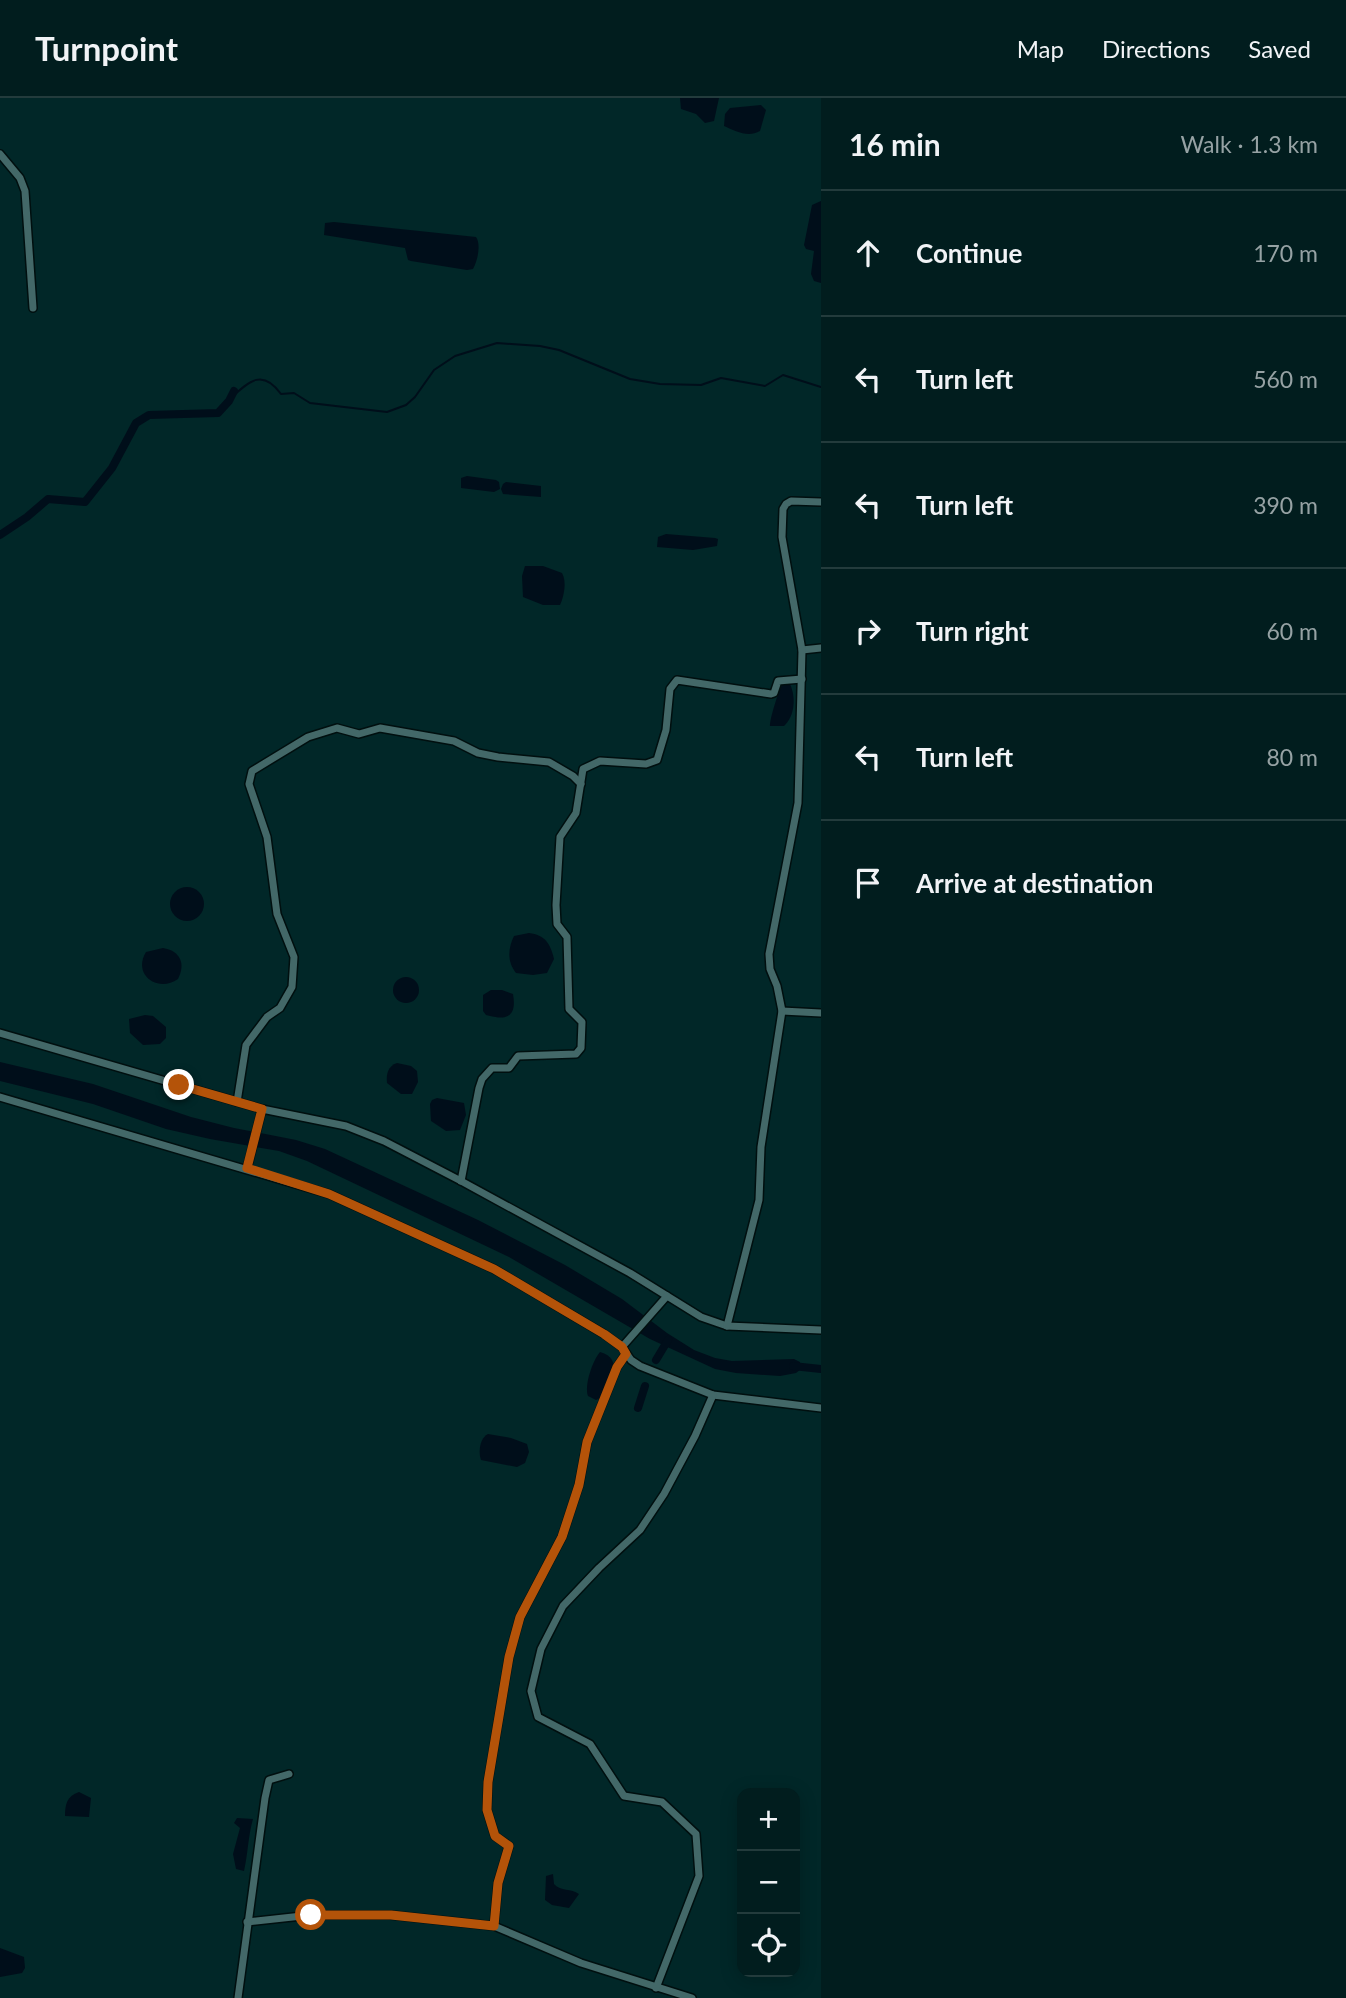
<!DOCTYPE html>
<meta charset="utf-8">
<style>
:root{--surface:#011d1e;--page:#0f2a2b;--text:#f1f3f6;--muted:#96a2a4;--line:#233b3c}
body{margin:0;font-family:Lato,sans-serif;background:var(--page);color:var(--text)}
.controls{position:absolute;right:21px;bottom:21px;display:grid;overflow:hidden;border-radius:14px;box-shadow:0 4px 18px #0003}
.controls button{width:63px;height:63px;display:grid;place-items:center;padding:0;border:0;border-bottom:2px solid var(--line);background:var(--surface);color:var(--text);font:35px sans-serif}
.stop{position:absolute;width:21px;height:21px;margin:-16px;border:5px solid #b45309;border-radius:50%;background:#fff}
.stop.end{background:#b45309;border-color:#fff;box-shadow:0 2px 7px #0008}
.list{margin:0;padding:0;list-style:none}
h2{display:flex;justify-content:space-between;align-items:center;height:91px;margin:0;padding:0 28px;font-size:30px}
h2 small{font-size:23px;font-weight:400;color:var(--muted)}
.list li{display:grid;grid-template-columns:46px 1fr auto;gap:21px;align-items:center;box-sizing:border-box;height:126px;padding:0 28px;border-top:2px solid var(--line)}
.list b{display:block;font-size:26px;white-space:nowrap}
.list em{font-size:23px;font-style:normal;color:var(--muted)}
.icon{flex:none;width:38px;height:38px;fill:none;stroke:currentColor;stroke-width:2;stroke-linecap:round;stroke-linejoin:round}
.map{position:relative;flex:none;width:821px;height:1900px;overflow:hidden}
header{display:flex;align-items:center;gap:42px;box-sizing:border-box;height:98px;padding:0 35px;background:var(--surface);border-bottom:2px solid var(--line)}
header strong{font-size:33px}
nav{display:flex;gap:38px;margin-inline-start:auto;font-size:24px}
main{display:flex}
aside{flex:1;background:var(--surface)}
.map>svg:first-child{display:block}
.water{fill:#000e1a}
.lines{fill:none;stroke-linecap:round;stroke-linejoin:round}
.stream{stroke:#000e1a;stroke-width:2}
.canal{stroke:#000e1a;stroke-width:8}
.street-casing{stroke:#000f0f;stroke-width:10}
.street{stroke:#436868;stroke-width:7}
.route{stroke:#b45309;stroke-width:9}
</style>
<header>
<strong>Turnpoint</strong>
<nav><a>Map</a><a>Directions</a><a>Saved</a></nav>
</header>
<main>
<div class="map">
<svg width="821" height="1900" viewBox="0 0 821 1900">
<rect width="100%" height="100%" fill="#012728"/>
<g class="water">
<path d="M680 0H719L714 23 705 25 696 16 681 11Z"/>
<path d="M761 7 766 12 760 33C748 40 735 33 724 28L725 16 730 10Z"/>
<path d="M821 103V185L814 183 811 176 814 153 806 151 804 147 812 107Z"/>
<path d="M334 124 476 139C481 146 478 162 473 171L467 172 411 163 408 162 405 150 324 137 325 125Z"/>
<path d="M467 378 496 382 499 384 500 391 494 394 461 390V380Z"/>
<path d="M506 384 541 388V399L503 396 501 391 503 386Z"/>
<path d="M666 436 715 440 718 441 717 448 693 452 657 449 658 439Z"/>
<path d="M525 468H543L562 475C567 484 564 498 560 507H543L523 499 522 478Z"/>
<path d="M790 586C796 599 795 618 784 628H770C769 623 779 591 782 587Z"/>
<circle cx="187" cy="806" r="17"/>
<path d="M529 835C545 837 550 845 554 861L547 875 533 877 516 875C507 864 508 850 514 838Z"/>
<path d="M163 850C180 853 186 865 178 881 158 895 132 877 146 854Z"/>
<circle cx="406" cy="892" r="13"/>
<path d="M491 892H502L513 896C517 919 507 923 486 917L483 913V897Z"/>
<path d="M145 917 153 918 166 929V940L160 946 143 947 130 935 129 921Z"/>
<path d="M0 964 93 986 191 1019 234 1030 296 1042 325 1051 478 1122 565 1167 622 1201 667 1235 694 1252 715 1260 732 1263 794 1261 800 1264 801 1271 796 1275 780 1278 736 1275 715 1271 650 1241 509 1159 307 1063 279 1053 210 1041 166 1031 93 1006 0 983Z"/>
<path d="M397 965 411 968 417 973 418 984 412 996H401L387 985C386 976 388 968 397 965Z"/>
<path d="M437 1000 464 1005 466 1017 460 1032 446 1033 431 1023 430 1006 432 1002Z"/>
<path d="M600 1254C625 1261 609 1283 602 1299L596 1302 588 1298C584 1287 593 1262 600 1254Z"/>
<path d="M488 1336 511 1340 527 1346 529 1354 525 1365 517 1369 481 1362C478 1353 480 1340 488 1336Z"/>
<path d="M79 1694 91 1700 89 1719 65 1718C65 1706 67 1698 79 1694Z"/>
<path d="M237 1720 253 1721C248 1738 248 1756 244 1773L236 1771 233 1756 240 1730 234 1725Z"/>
<path d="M553 1776 554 1786C561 1794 571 1790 579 1796L569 1810 552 1807 545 1802 546 1778Z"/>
<path d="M0 1850 24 1859 25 1870 22 1875 0 1879Z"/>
</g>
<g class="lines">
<path class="stream" d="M231 300C250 282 263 271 281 296L294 295 310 305 387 314 406 307 415 299 434 272 455 258 497 245 540 248 559 252 630 281 660 286 701 287 721 280 765 288 783 277 821 289"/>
<g class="canal">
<path d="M0 437 27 419 48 401 85 404 112 370 136 325 149 317 218 315 229 303 234 293"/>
<path d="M656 1262 668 1242"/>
<path d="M793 1268 821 1271"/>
<path d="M638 1310 645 1288"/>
</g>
<g class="street-casing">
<g id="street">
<path d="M0 56 20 80 25 93 33 210"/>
<path d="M802 552 821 550"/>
<path d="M782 913 821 915"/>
<path d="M0 935 262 1011 346 1028 384 1043 461 1083 630 1175 701 1219 727 1228 821 1232"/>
<path d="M0 999 329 1096 494 1171 604 1236 622 1249 631 1262 640 1268 713 1297 821 1310"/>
<path d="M237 1004 246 947 267 919 280 910 292 889 294 859 277 816 267 739 249 686 252 673 308 639 337 630 359 636 380 630 454 643 478 655 498 659 549 664 573 678 581 686"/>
<path d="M247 1071 262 1011"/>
<path d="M461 1083 479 990 482 981 492 970H509L518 958 576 956 581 950 582 924 569 911 567 839 557 826 556 807 560 739 576 715 583 671 600 663 646 666 657 662 666 632 670 591 677 582 771 596 774 595 778 583 802 581"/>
<path d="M727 1228 759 1102 761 1049 782 913 777 888 770 871 769 856 798 705 802 552 782 439 783 411 786 406 791 403 821 404"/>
<path d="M622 1249 667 1198"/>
<path d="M247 1824 311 1817H391L494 1828 581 1865 692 1900"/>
<path d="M494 1828 498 1785 509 1748 495 1738 487 1712 488 1684 509 1559 520 1519 562 1439 579 1387 587 1344 617 1269 626 1256"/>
<path d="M656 1890 699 1778 696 1736 662 1704 624 1698 590 1646 538 1619 531 1593 541 1551 563 1508 599 1470 640 1432 664 1396 695 1338 713 1297"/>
<path d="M238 1900 265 1700 269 1682 289 1676"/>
</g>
</g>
<use href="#street" class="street"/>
</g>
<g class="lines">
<path class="route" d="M179 987 262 1011 247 1070 329 1096 494 1171 604 1236 622 1249 626 1256 617 1269 587 1344 579 1387 562 1439 520 1519 509 1559 488 1684 487 1712 495 1738 509 1748 498 1785 494 1828 391 1817H311"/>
</g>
</svg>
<div class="controls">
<button>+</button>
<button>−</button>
<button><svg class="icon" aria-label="locate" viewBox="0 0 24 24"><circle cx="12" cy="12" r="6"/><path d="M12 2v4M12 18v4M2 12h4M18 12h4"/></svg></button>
</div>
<div class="stop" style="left:311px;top:1817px"></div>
<div class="stop end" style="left:179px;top:987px"></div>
</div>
<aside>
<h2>16 min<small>Walk · 1.3 km</small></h2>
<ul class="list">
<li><svg class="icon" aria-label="ahead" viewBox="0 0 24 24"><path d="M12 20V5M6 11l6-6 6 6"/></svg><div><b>Continue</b></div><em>170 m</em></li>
<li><svg class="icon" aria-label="left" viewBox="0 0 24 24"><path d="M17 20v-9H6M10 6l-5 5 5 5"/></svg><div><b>Turn left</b></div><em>560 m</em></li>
<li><svg class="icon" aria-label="left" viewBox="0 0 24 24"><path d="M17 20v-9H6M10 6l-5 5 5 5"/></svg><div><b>Turn left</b></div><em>390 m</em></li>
<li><svg class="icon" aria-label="right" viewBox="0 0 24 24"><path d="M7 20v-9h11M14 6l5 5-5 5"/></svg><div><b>Turn right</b></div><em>60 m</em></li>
<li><svg class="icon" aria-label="left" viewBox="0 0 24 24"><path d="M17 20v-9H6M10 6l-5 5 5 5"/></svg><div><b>Turn left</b></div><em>80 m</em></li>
<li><svg class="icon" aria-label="arrive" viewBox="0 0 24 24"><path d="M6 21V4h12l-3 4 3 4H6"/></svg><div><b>Arrive at destination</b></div></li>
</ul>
</aside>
</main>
